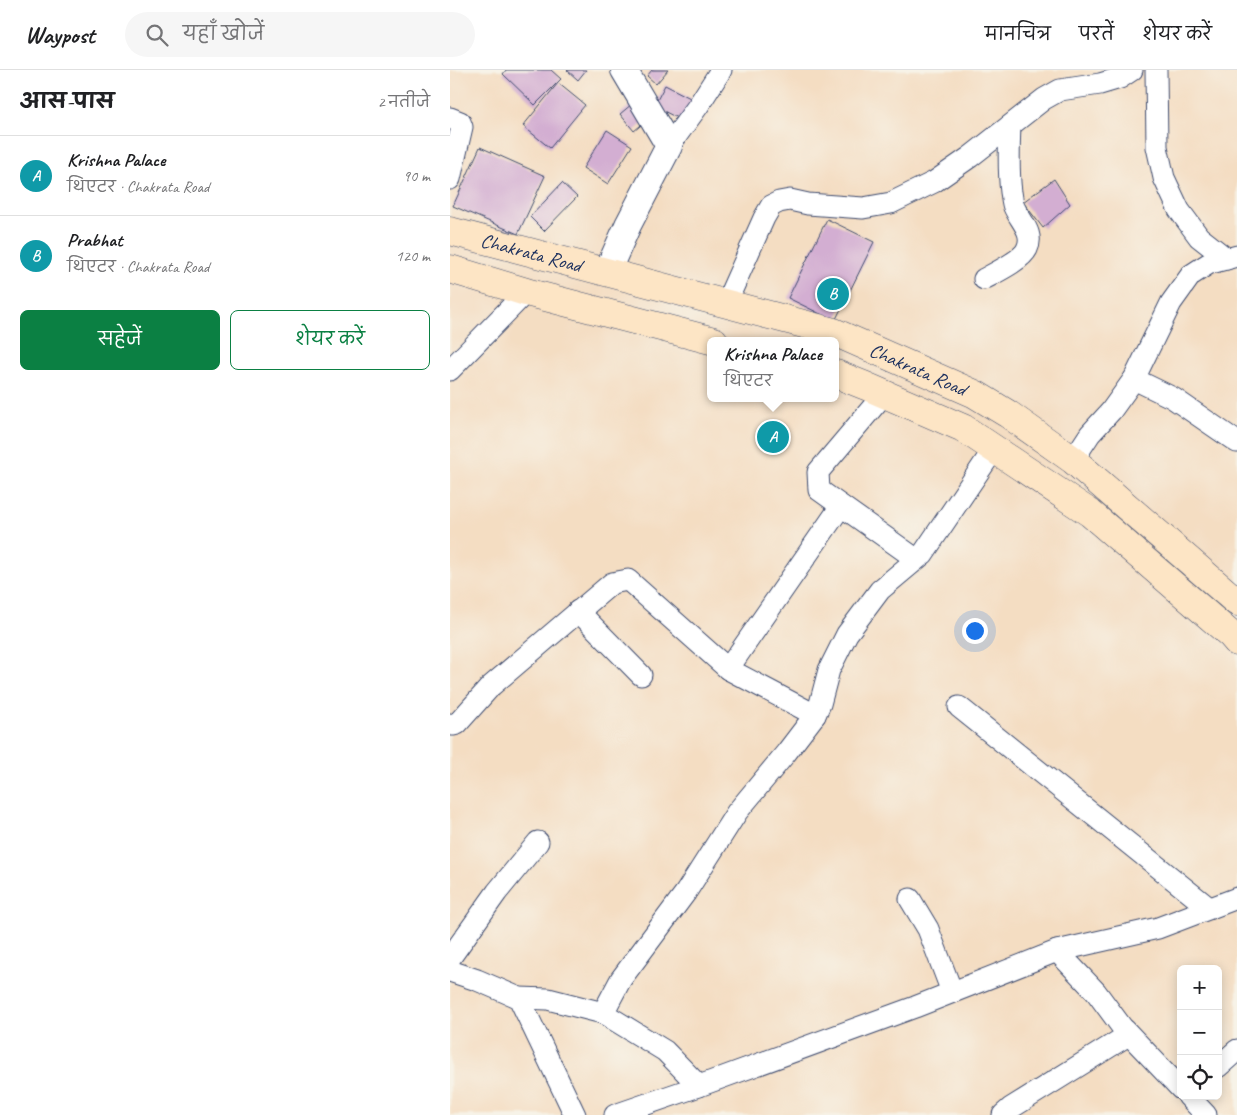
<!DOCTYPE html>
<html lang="hi">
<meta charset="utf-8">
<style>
:root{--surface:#fff;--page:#f6f6f6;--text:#202124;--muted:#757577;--line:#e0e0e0;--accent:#0b8043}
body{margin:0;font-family:Caveat,"Playpen Sans Deva",sans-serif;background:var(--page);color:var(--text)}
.controls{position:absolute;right:15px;bottom:15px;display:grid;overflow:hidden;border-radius:8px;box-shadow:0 2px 12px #0003}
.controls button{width:45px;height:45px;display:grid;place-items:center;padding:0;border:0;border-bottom:1px solid var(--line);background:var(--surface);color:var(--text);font:25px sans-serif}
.you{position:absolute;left:524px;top:560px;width:18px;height:18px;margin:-12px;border:4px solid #fff;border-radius:50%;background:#1a73e8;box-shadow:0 0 0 8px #1a73e833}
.badge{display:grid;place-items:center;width:32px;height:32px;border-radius:50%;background:var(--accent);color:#fff;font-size:16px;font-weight:700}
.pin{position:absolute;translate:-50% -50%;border:2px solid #fff;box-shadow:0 1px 5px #0006}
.popup{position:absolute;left:257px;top:267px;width:132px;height:65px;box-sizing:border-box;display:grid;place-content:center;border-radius:8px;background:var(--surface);filter:drop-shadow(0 1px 4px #0005);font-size:16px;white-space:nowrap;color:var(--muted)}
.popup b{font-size:19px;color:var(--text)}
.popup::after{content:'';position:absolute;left:50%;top:100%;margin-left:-10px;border:10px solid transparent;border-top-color:var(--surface)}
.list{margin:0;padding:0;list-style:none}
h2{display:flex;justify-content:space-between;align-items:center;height:65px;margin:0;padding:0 20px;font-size:21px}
h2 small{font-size:16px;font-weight:400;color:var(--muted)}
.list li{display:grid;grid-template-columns:32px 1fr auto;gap:15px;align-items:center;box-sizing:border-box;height:80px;padding:0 20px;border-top:1px solid var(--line)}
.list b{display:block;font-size:19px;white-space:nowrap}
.list p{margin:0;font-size:16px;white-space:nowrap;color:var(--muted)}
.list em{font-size:16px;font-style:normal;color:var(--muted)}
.actions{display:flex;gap:10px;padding:15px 20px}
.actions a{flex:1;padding:11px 0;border:1px solid var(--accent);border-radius:8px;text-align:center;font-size:18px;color:var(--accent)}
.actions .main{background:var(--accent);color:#fff}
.icon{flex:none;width:28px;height:28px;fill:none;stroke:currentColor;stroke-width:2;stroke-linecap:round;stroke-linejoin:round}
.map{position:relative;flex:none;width:787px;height:1045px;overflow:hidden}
header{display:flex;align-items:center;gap:30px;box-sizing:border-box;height:70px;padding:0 25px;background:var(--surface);border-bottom:1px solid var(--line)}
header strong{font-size:24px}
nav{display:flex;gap:28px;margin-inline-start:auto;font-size:18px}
.search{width:350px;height:45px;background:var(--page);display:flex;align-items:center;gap:12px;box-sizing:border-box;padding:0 18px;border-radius:28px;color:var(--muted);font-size:19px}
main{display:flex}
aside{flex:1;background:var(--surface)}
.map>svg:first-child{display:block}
.building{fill:#d3aed2}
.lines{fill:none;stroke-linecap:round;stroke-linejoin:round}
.minor-casing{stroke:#3c496d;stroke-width:23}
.tertiary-casing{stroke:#3c496d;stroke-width:28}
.secondary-casing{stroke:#3c496d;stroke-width:29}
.minor{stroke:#fff;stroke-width:21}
.tertiary{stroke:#fff;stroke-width:26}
.secondary{stroke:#fde5c5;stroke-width:28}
.labels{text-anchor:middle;stroke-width:4;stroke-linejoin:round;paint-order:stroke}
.street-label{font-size:20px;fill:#1b2f5e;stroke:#f7f3e8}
</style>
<header>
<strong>Waypost</strong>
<div class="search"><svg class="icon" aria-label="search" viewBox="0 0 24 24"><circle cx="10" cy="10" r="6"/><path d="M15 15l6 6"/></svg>यहाँ खोजें</div>
<nav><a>मानचित्र</a><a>परतें</a><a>शेयर करें</a></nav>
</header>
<main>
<aside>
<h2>आस-पास<small>2 नतीजे</small></h2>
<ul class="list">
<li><span class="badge" style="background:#0f9aa8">A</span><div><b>Krishna Palace</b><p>थिएटर · Chakrata Road</p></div><em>90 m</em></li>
<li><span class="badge" style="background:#0f9aa8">B</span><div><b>Prabhat</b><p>थिएटर · Chakrata Road</p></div><em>120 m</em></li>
</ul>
<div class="actions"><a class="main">सहेजें</a><a>शेयर करें</a></div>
</aside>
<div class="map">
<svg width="787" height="1045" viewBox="0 0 787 1045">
<rect width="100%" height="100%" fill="#f7f3e8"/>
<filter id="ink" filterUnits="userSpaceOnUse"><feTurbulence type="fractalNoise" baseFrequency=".02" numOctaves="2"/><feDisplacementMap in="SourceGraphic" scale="10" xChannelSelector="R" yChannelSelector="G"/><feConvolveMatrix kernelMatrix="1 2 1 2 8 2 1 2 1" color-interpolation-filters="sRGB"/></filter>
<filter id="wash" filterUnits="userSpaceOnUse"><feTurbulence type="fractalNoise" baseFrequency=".0096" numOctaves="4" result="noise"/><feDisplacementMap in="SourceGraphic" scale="20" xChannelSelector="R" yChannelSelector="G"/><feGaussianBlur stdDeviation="1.12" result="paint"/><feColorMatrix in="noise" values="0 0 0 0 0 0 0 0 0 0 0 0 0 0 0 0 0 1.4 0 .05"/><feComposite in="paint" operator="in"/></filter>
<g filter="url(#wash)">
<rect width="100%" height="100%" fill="#f4ddc2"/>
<g id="blocks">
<g class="building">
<path d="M56 0H101L111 9 85 35 53 4Z"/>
<path d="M117 0H136L128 10Z"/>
<path d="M202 0H218L206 14 197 6Z"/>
<path d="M108 13 135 35 100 78 73 56Z"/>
<path d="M215 15 244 30 233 51 204 36Z"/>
<path d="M182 34 196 51 184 61 170 44Z"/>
<path d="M157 60 182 76 158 114 133 98Z"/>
<path d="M30 77 95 106 68 164 3 136Z"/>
<path d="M604 109 620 134 593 158 573 132Z"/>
<path d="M112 113 127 127 94 161 80 147Z"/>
<path d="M377 149 424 172 385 251 338 228Z"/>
</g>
</g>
</g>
<g filter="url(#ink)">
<use href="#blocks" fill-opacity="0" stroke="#3c496d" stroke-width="1"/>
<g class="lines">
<g class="minor-casing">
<g id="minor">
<path d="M706 0 707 77 714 108 729 140 749 167 777 189"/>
<path d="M0 48 10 52 12 57 0 109"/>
<path d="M219 76 248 36 271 0"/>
<path d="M534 209C545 203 572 190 577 179 585 163 570 151 564 137 562 132 562 127 561 122 558 100 559 78 560 56"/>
<path d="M276 233 314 148 321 136 329 132 340 130 358 134 413 138 441 133 484 112 520 87 594 29 610 20 650 14 670 8 682 0"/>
<path d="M0 300 76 222"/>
<path d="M684 309 723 328 787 372"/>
<path d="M434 324 368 402 369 420 466 489"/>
<path d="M623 390 640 364 661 341 684 309 721 233 741 205 758 194 787 186"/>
<path d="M128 541 191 605"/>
<path d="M278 599 365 645"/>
<path d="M509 637 759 838"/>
<path d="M0 654 3 655 7 654 41 616 162 513 178 510 278 599 391 436"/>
<path d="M460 829 478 859 502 922"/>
<path d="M0 888 47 822 88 772"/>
<path d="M0 901 27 910 69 928 125 1045"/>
<path d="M69 928 98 929 153 943 215 981 249 1016"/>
<path d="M153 943 171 909 236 822 287 742 336 683 365 645 370 634 379 600 397 564 430 520 473 484 544 379"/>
<path d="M675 960 731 1019"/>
<path d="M768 997 787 980"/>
<path d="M738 1026 756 1045"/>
<path d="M165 1045 249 1016 465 937 607 881 708 858 787 828"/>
<path d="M553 1045 561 1038 675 967 677 964 646 922 607 881"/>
</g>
</g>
<g class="tertiary-casing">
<path id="tertiary" d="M157 202 178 155 219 76 174 0"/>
</g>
<g class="secondary-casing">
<g id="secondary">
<path id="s1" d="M0 161 384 262 525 324 558 344 623 390 787 532"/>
<path d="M0 199 76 222 264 271"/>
<path d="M386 304 416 316 513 358 640 443 781 565 787 572"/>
</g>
</g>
<use href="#minor" class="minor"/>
<use href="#tertiary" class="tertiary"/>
<use href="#secondary" class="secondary"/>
</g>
</g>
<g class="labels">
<g class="street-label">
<text dy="7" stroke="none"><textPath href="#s1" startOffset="84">Chakrata Road</textPath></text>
<text dy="7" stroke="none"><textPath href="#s1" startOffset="489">Chakrata Road</textPath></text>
</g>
</g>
</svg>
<div class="controls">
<button>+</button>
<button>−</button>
<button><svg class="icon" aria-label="locate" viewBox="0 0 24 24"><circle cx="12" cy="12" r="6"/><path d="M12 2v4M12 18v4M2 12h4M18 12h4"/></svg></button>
</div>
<div class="you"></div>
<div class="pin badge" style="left:323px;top:367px;background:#0f9aa8">A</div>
<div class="popup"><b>Krishna Palace</b>थिएटर</div>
<div class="pin badge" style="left:383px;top:224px;background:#0f9aa8">B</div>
</div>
</main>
